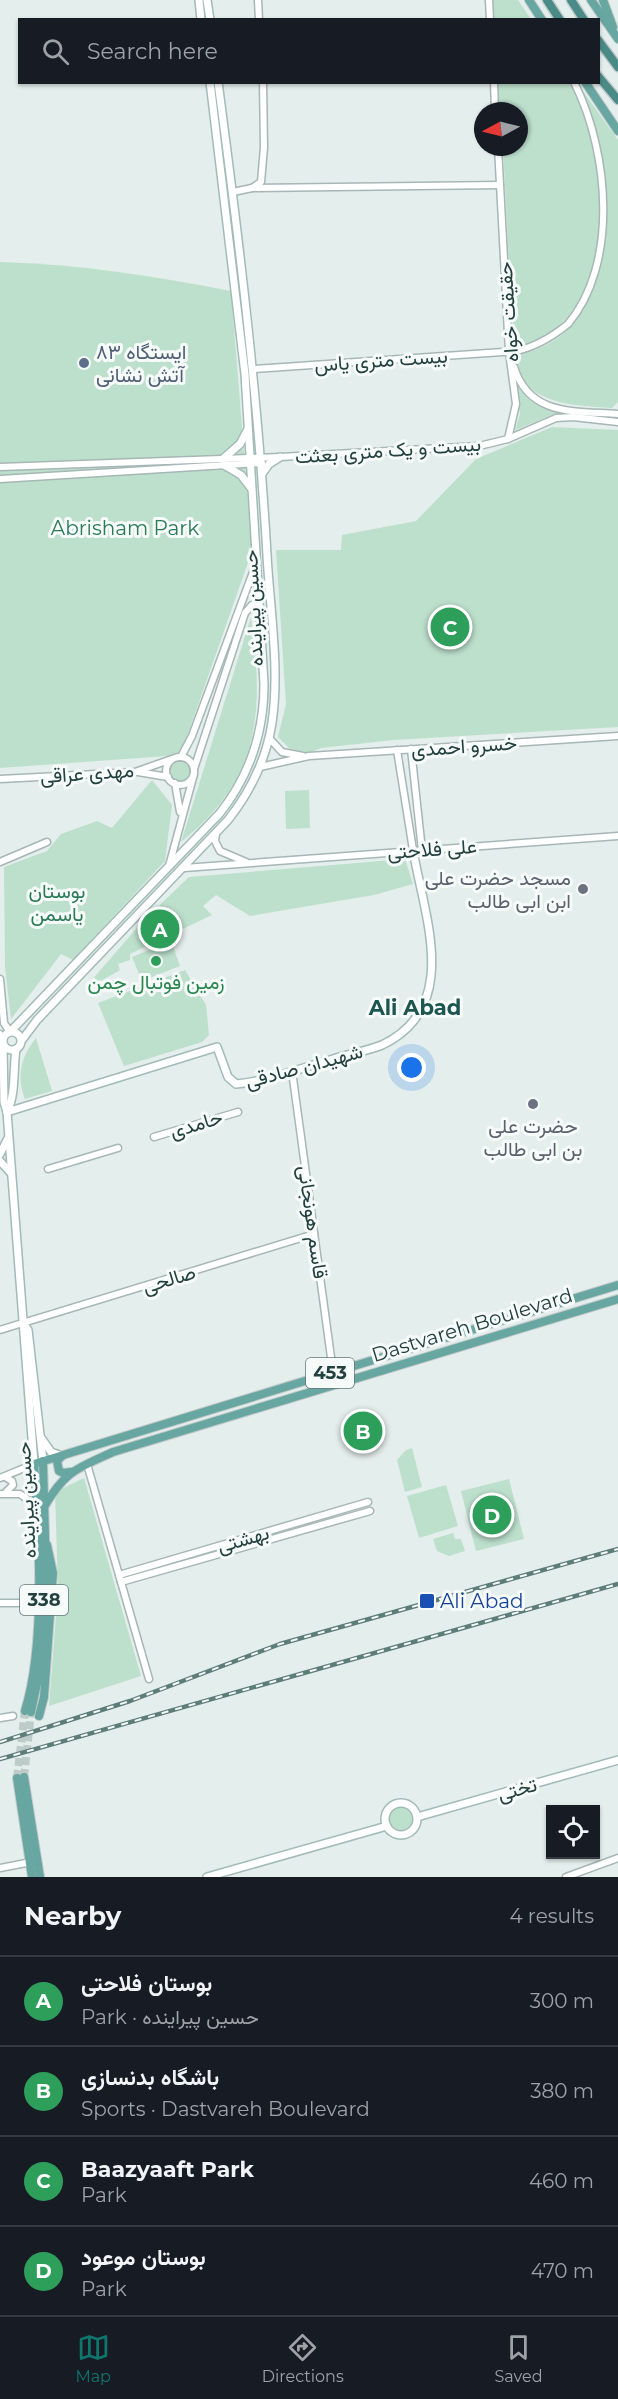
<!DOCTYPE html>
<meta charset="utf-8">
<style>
:root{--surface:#171b24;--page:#242831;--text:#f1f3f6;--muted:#9ea1a6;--line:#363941;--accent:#0f766e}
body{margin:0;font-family:Montserrat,Vazirmatn,sans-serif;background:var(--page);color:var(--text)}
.controls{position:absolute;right:18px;bottom:18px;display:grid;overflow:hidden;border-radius:0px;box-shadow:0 2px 4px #0004}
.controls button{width:54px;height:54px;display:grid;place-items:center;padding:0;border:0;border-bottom:2px solid var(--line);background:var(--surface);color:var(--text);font:30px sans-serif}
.compass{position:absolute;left:474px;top:102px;width:54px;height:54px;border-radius:50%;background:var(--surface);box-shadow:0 2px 4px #0004;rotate:263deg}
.you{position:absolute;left:412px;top:1068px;width:21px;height:21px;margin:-15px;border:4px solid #fff;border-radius:50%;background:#1a73e8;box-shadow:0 0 0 9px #1a73e833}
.badge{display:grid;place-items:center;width:39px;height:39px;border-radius:50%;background:var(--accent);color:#fff;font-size:20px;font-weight:700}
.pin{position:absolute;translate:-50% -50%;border:3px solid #fff;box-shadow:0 2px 6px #0006}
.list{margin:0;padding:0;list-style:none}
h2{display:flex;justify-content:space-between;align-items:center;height:78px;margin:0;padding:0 24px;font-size:26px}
h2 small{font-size:20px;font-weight:400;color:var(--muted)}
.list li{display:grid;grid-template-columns:39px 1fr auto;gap:18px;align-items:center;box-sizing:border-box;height:90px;padding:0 24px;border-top:2px solid var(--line)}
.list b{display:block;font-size:22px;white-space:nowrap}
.list p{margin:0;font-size:20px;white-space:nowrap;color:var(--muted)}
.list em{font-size:20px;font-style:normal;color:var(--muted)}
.icon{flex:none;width:33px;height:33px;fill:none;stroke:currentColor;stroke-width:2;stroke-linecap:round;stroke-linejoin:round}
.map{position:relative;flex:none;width:618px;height:1877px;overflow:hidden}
.search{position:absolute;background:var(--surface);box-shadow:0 2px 4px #0004;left:18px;right:18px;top:18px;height:66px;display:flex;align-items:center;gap:15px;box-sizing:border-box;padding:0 21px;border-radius:0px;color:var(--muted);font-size:22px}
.sheet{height:438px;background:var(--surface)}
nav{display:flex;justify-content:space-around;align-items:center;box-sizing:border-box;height:84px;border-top:2px solid var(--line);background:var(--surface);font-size:16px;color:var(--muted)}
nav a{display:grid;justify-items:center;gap:3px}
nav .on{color:var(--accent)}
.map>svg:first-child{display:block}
.green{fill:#bde0cd}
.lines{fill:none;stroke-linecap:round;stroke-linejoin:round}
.primary-tunnel{stroke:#bdcbc9;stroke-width:8;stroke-dasharray:8 4;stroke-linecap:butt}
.tertiary-casing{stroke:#a6b7b5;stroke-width:9}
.secondary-casing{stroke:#a2bbb7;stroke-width:10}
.primary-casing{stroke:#c1cac9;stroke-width:10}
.trunk-casing{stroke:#c1cac9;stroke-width:11}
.tertiary{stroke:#fff;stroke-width:6}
.secondary{stroke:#fff;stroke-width:7}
.primary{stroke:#67a6a1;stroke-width:8}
.trunk{stroke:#4a8a87;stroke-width:8}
.rail-casing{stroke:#5d7d7a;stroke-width:4.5}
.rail{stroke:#f6faf9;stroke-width:2;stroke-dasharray:7;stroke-linecap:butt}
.service-dot{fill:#5c6f8a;stroke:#f6faf9;stroke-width:2}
.worship-dot{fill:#6b7280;stroke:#f6faf9;stroke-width:2}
.leisure-dot{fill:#2e9e5b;stroke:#f6faf9;stroke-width:2}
.transit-dot{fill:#1a4fb4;stroke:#f6faf9;stroke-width:2}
.labels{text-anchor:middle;stroke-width:6;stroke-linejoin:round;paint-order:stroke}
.shield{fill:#f6faf9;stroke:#627877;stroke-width:1.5}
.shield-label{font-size:18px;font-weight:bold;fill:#22413f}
.street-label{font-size:20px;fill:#22413f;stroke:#f6faf9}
.service-label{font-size:20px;fill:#4e5e75;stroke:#f6faf9;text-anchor:start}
.park-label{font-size:20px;fill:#2a7b58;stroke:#f6faf9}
.worship-label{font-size:20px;fill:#5b616d;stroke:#f6faf9;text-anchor:end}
.leisure-label{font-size:20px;fill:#27864d;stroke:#f6faf9}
.transit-label{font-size:20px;fill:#164399;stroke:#f6faf9;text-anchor:start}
.neighbourhood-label{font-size:21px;font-weight:bold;fill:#1d5551;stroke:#f6faf9}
</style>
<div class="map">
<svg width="618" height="1877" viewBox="0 0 618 1877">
<rect width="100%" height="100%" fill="#e4eeec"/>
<g class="green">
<path d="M492 0H518L531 19H493Z"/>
<path d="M498 83H570C603 152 618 262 565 320 550 334 534 343 513 347L503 147H519V111H500Z"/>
<path d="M577 83 618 140V402L612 408C583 406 553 406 530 388 519 379 520 359 504 356 528 356 553 344 570 328 618 267 617 155 577 83Z"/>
<path d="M0 262C77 264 155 276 231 291L252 551 184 745 179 752 167 756 0 768Z"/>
<path d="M515 382C529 404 541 409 566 413L552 415 515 430 520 414Z"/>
<path d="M552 427 618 430V727L393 740 321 748 309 753 290 749 278 737 286 704 276 550H341L342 535 416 521 476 459Z"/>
<path d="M251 617C264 712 261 778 181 842Z"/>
<circle cx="180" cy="770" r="12"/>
<path d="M152 780 172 805 165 861 73 960 61 954 11 1019 5 967 4 867 47 851 61 834 97 821 112 828Z"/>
<path d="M309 790 310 828 286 829 285 791Z"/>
<path d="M405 859 413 884 374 895 250 916 216 895 203 906 212 915 130 954V960L118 964 120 970 94 985 90 982 142 922 189 877Z"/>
<path d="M171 941 180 966 142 981 132 957Z"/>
<path d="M185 970 206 1005 209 1035 202 1042 124 1066 98 1003Z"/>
<path d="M36 1038 52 1091 25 1099C16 1076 21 1057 36 1038Z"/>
<path d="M412 1448 422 1487 405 1492 397 1460 406 1450Z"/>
<path d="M84 1478 141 1676 49 1706 58 1590 55 1492Z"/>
<path d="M509 1479 524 1539 476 1551 461 1491Z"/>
<path d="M446 1485 458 1526 419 1538 407 1496Z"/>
<path d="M453 1533 455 1539H461L465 1551 449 1556 437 1551 433 1539Z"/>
<circle cx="401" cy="1819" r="13"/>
</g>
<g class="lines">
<g class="primary-tunnel">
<path d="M24 1777 31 1712"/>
<path d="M17 1778 25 1711"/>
</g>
<g class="tertiary-casing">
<g id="tertiary">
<path d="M258 0 259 20"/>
<path d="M489 0 490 20"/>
<path d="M494 82 495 111"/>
<path d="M498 147 509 352 516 404 508 439"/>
<path d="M252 188 500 185"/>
<path d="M233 192 252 188 261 182 264 147 263 82"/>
<path d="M514 367C529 416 574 411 618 414"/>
<path d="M254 369 516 351C535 347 552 337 568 324 618 265 610 154 574 82"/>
<path d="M0 467 280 457 479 446 508 439 556 418 573 417 618 422"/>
<path d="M0 479 262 463"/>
<path d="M269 738 282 752 303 756"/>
<path d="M411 749 422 850"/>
<path d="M397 750 413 850"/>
<path d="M181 757 192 736 256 564"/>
<circle cx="180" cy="771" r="14"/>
<path d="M260 767 309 756 618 736"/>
<path d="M194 769 245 613 252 605H257L259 609"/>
<path d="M138 772 168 777"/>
<path d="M0 779 135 772 172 759"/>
<path d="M175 783 180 812"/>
<path d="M216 834 215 841 220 851 246 862"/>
<path d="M0 862 47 842"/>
<path d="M169 866 194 774"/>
<path d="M184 868 618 836"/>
<path d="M0 979 4 1023 10 1032"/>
<path d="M0 1034 3 1039"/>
<path d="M292 1071 333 1372"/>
<path d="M154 1137 238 1112"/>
<path d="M48 1169 118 1148"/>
<path d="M0 1330 314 1234"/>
<path d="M87 1464 149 1679"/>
<path d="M5 1477 12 1481 13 1485 6 1492"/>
<path d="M0 1478 34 1464"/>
<path d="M0 1494H20L37 1506"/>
<path d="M119 1575 368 1502"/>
<path d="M121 1582 370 1511"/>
<path d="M0 1603H28"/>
<path d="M0 1718 13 1716"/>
<path d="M0 1868 26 1863"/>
<path d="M566 1877 618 1858"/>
</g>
</g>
<g class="secondary-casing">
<g id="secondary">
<path d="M199 0 201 20"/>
<path d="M207 0 210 20"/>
<path d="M224 458 240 444 248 429"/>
<path d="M224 465 241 475 251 488"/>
<path d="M262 474 269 464 280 457"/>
<circle cx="12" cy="1041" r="9"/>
<path d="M10 1032 220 813C250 775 264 732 264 684L245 374 210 82"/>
<path d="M22 1040 37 1020 228 820C251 791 266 760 272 723 280 669 270 610 267 555 258 397 239 240 218 82"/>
<path d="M3 1044 4 1102 7 1112 34 1464"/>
<path d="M7 1112 217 1047 228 1077 236 1084C269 1081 301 1068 333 1059 349 1054 367 1051 382 1045 462 1007 424 916 413 850"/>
<path d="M7 1112C16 1094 13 1069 16 1049"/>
<path d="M0 1154 7 1140"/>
<path d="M0 1161 11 1173"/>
<path d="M24 1324 28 1330 43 1461"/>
<path d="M42 1439 51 1452 62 1456"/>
<circle cx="401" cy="1819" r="16"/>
<path d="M417 1817 618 1760"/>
<path d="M207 1877 387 1826"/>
</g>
</g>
<g class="primary-casing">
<g id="primary">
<path d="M529 0 542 20"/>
<path d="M591 0 618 39"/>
<path d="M603 0 613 27"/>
<path d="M585 82 618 131"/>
<path d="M62 1456 57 1461 59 1471 63 1473 71 1472"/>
<path d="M44 1507C65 1471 76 1469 113 1452L618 1299"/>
<path d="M25 1711C46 1643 39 1536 34 1464L618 1285"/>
<path d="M31 1712 39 1674 46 1573 43 1461"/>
<path d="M39 1716 44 1697 53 1573 47 1545"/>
<path d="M24 1777 40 1877"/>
<path d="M17 1778 32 1877"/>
</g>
</g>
<g class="trunk-casing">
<g id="trunk">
<path d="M547 0 560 20"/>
<path d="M571 0 584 20"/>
<path d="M598 40 618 67"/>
<path d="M598 76 618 100"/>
</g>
</g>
<use href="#tertiary" class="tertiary"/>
<use href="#secondary" class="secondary"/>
<use href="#primary" class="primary"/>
<use href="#trunk" class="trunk"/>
<g class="rail-casing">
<g id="rail">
<path d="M0 1742 130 1701 280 1644 618 1549"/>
<path d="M0 1759 618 1584"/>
</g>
</g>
<use href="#rail" class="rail"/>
</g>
<circle class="service-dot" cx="84" cy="363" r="6"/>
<g class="worship-dot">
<circle cx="583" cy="889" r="6"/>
<circle cx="533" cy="1104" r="6"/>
</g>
<circle class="leisure-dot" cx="156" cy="961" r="6"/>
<rect class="transit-dot" x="419" y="1593" width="16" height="16" rx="3"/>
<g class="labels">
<g class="shield">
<rect x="306" y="1358" width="48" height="30" rx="4.5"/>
<rect x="20" y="1585" width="48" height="30" rx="4.5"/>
</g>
<g class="shield-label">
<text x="330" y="1379">453</text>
<text x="44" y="1606">338</text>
</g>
<g class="street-label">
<text transform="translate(508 312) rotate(-94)" y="7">حقیقت خواه</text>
<text transform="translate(381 360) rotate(-4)" y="7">بیست متری یاس</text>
<text transform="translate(388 450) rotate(-4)" y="7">بیست و یک متری بعثت</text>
<text transform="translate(253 608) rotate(-93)" y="7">حسین پیراینده</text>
<text transform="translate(464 746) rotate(-4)" y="7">خسرو احمدی</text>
<text transform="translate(87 773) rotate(-4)" y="7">مهدی عراقی</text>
<text transform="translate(432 849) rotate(-4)" y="7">علی فلاحتی</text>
<text transform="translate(304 1066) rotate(-15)" y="7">شهیدان صادقی</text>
<text transform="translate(196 1124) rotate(-17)" y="7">حامدی</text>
<text transform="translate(313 1222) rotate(82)" y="7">قاسم هونجانی</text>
<text transform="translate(169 1279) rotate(-17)" y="7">صالحی</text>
<text transform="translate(472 1325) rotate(-17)" y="7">Dastvareh Boulevard</text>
<text transform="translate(26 1500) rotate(-93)" y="7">حسین پیراینده</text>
<text transform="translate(243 1539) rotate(-16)" y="7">بهشتی</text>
<text transform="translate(517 1789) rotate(-16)" y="7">تختی</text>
</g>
<g class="service-label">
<text x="96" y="359">ایستگاه ۸۳<tspan x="96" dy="23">آتش نشانی</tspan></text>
</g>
<g class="park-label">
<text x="125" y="535">Abrisham Park</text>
<text x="57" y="898">بوستان<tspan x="57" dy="23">یاسمن</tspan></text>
</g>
<g class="worship-label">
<text x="571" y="885">مسجد حضرت علی<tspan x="571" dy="23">ابن ابی طالب</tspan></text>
<text x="533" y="1133" text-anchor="middle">حضرت علی<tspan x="533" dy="23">بن ابی طالب</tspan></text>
</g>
<g class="leisure-label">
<text x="156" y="989">زمین فوتبال چمن</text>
</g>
<g class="transit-label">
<text x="440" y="1608">Ali Abad</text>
</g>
<g class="neighbourhood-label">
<text x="415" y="1015">Ali Abad</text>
</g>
</g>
</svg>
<div class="controls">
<button><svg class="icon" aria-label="locate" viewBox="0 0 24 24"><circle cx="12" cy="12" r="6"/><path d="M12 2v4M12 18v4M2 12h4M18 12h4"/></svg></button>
</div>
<svg class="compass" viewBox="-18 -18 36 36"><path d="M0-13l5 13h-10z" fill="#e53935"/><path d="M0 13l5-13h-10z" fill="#9ea1a6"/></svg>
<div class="you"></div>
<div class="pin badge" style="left:160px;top:929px;background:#2e9e5b">A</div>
<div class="pin badge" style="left:363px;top:1431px;background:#2e9e5b">B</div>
<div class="pin badge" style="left:450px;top:627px;background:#2e9e5b">C</div>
<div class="pin badge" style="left:492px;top:1515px;background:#2e9e5b">D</div>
<div class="search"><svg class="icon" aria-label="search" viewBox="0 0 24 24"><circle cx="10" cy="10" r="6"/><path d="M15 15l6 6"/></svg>Search here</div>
</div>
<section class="sheet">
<h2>Nearby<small>4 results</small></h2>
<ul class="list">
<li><span class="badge" style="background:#2e9e5b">A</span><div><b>بوستان فلاحتی</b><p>Park · حسین پیراینده</p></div><em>300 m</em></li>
<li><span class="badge" style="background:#2e9e5b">B</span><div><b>باشگاه بدنسازی</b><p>Sports · Dastvareh Boulevard</p></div><em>380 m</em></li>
<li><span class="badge" style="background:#2e9e5b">C</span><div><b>Baazyaaft Park</b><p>Park</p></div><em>460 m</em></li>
<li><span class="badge" style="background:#2e9e5b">D</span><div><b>بوستان موعود</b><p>Park</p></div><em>470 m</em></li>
</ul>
</section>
<nav>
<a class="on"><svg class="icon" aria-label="map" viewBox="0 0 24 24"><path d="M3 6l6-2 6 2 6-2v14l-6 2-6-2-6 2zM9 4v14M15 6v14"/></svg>Map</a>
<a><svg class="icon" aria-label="directions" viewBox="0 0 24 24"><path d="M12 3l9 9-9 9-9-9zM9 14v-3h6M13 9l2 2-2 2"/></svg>Directions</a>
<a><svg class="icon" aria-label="saved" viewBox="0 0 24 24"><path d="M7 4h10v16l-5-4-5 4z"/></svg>Saved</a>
</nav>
